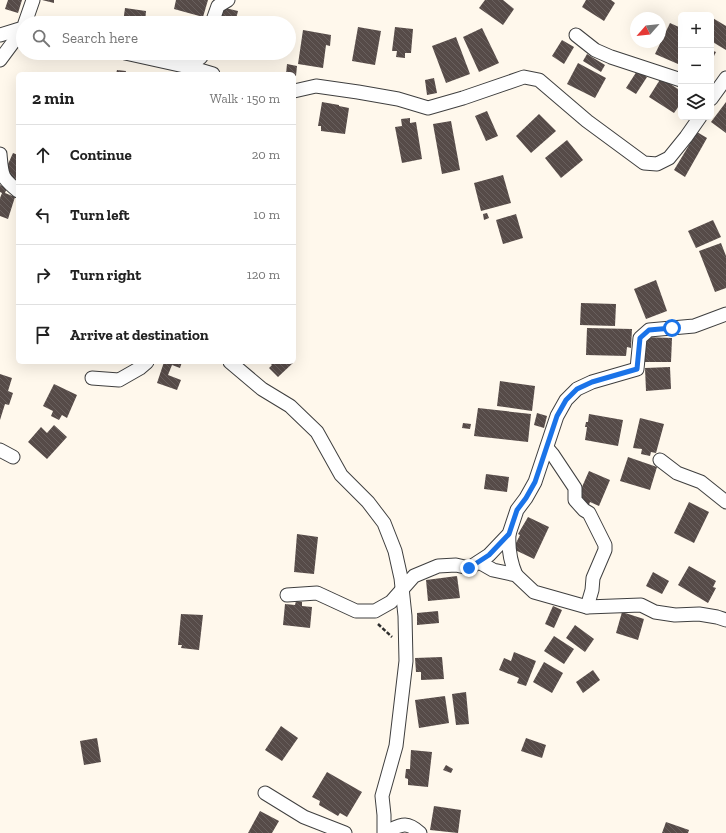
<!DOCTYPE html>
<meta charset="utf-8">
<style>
:root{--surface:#fff;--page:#f2f2f2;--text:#222;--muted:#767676;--line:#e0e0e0}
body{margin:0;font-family:"Zilla Slab",serif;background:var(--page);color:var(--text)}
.controls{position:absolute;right:12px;top:12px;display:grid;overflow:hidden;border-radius:6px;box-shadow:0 4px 16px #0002}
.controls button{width:36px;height:36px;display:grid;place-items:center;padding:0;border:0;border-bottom:1px solid var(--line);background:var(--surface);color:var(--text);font:20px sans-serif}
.compass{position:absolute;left:630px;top:12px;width:36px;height:36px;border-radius:50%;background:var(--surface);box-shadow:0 4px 16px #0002;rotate:243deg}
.stop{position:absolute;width:12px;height:12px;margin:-9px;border:3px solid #1a73e8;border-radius:50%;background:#fff}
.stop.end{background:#1a73e8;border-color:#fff;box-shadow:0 1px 4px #0008}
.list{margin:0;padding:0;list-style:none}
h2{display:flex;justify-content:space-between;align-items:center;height:52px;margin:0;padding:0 16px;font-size:17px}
h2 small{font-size:13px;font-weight:400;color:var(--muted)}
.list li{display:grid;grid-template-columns:26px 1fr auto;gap:12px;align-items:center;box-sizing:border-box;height:60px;padding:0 16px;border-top:1px solid var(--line)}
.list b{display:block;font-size:15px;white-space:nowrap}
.list em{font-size:13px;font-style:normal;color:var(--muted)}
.icon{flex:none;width:22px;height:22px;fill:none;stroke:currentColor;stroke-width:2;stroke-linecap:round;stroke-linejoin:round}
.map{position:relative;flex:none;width:726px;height:833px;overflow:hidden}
.search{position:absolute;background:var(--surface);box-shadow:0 4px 16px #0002;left:16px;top:16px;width:280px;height:44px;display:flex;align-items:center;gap:10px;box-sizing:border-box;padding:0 14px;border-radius:22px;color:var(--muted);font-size:15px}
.panel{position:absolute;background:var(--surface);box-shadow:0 4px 16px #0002;left:16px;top:72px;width:280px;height:292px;border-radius:6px}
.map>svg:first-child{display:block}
.building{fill:url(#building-back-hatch)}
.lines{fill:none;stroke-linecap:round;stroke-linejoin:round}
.minor-casing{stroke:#3f3f3f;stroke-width:15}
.path{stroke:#2e2e2e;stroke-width:2.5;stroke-dasharray:4 2;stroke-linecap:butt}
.minor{stroke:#fff;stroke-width:13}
.route{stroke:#1a73e8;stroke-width:5}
</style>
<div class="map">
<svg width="726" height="833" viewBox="0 0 726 833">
<defs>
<pattern id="building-back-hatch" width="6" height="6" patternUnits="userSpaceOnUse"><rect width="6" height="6" fill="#564b48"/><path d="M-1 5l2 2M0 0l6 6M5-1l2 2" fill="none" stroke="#69605e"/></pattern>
</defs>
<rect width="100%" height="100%" fill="#fff8ec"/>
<g class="building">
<path d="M8 0H22L18 13 5 9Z"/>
<path d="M42 0H54V3Z"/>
<path d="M176 0H208L203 17 174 9Z"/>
<path d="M485 0H503L514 9 503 25 479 8Z"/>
<path d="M586 0H611L615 3 604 21 582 7Z"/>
<path d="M221 7 238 11 235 23H217Z"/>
<path d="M125 8 146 11 145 23H123Z"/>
<path d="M637 16 653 17V18H637Z"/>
<path d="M711 17 726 26V50L711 41Z"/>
<path d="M670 23 681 28V58L678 64 655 54Z"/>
<path d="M358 27 381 31 375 65 352 61Z"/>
<path d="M395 27 413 29 411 53H405V58L396 57 397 51H392Z"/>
<path d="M482 28 499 63 479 72 463 37Z"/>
<path d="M303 30 331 35 330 46 326 45 323 68 298 64Z"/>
<path d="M456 37 470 74 446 83 432 46Z"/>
<path d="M562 40 574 47 564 64 552 56Z"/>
<path d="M711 50 716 52 711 62Z"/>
<path d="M209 53H227L226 60 209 55Z"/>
<path d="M587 54 605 65 601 72 583 61Z"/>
<path d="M578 63 606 78 595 98 567 84Z"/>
<path d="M287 64 297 66 296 76H294V74H286Z"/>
<path d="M117 70 126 71V74H116Z"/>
<path d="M637 71 647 77 636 94 626 88Z"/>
<path d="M434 78 437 93 427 95 425 80Z"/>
<path d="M661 78 681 91V103L674 113 649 97Z"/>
<path d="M322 102 339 105V106L349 108 345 134 321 131V126H318Z"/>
<path d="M726 102V133L711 122Z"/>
<path d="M487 111 498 136 486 141 475 116Z"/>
<path d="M539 114 556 131 531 153 516 136Z"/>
<path d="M410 118V123L416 122 422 159 402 163 395 127 402 126 401 119Z"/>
<path d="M451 121 460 170 442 174 433 124Z"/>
<path d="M697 132 707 138 685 177 674 170Z"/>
<path d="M567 140 583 160 561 178 545 158Z"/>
<path d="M13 153 18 155V180L4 173Z"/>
<path d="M503 175 511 203 481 211 474 183Z"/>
<path d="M0 185 7 188 5 193 15 197 8 219 0 216V198L2 193 0 192Z"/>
<path d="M487 213 489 218 484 220 483 214Z"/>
<path d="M516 214 523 238 503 244 496 220Z"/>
<path d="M713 220 721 237 696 248 688 231Z"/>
<path d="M721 243 726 256V288L715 292 699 251Z"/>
<path d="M656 280 667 311 646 319 634 289Z"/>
<path d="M581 303 616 304 615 326 580 325Z"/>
<path d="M587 328 632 329 631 348 627 347 626 356 586 355Z"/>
<path d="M645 337 672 338 671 362H645Z"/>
<path d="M164 362H182L180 368 172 365 168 375 181 380 177 390 157 383Z"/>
<path d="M269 362H294L278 377 269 368 272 365Z"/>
<path d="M670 367 671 389 646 391 645 368Z"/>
<path d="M0 374 12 378 8 391 13 393 9 405 5 404 0 420Z"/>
<path d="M500 381 535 386 532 411 497 406Z"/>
<path d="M54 384 77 395 67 418 62 415 59 420 51 416 53 411 43 406Z"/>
<path d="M478 408 531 414 528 442 474 436Z"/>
<path d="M537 413 547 416 544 428 534 425Z"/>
<path d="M589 414 623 420 618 446 585 440 587 427H585L586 422H588Z"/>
<path d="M640 418 664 424 656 453 651 452 650 456 641 454 642 449 633 448Z"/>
<path d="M463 423 471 424 470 429 462 428Z"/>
<path d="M54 425 67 437 47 459 28 442 41 427 47 433Z"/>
<path d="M628 457 657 467 650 490 620 481Z"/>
<path d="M589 471 610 480 599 506 590 502 588 507 581 504 584 499 578 496Z"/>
<path d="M486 474 509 477 507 492 484 489Z"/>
<path d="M689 502 709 512 694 543 674 533Z"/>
<path d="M528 517 549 527 534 559 513 549 520 535 518 534Z"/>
<path d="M297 534 318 537 314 574 294 572Z"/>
<path d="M689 566 716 581 713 587 716 588 708 603 678 585Z"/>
<path d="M653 572 669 581 662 594 646 586Z"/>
<path d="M457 576 460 598 428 601 426 580Z"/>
<path d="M296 601 302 602V606L312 607 310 628 283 625 285 604 295 605Z"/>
<path d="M553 606 562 610 554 628 545 624Z"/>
<path d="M438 611 439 623 417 625V613Z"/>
<path d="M622 612 644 619 638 640 616 633Z"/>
<path d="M181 614 203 615 199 650 181 648 182 645H178Z"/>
<path d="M575 625 594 639 585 652 566 638Z"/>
<path d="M554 636 574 649 564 664 544 651Z"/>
<path d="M514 652 536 661 526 686 517 683 519 678 499 670 504 658 511 661Z"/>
<path d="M442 657 444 679 421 680V672H416L415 658Z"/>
<path d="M544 662 563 673 552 693 533 682Z"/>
<path d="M593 670 600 680 583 693 576 682Z"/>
<path d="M466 692 469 724 456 725 452 694Z"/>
<path d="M445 696 449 723 419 728 415 700Z"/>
<path d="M281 726 298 738 282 761 265 750Z"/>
<path d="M97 738 101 762 84 765 80 741Z"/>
<path d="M526 738 546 745 542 758 521 751Z"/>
<path d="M411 750 432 752 428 787 408 785V779L405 778 406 769H410Z"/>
<path d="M446 765 453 769 451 773 443 770Z"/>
<path d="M327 772 362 792 347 817 340 813 338 816 319 805 320 801 312 797Z"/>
<path d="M434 806 461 810 458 833 430 830Z"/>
<path d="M260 811 279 821 272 833H248Z"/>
<path d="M666 822 689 830 688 833H662Z"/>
</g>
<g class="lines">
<g class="minor-casing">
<g id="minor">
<path d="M25 23 33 0"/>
<path d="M212 23 218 6 228 0"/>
<path d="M0 35 23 28"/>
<path d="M576 35 595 50 611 57 681 80"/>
<path d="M125 53 193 68 213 74"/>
<path d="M0 60 23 29"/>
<path d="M188 67 201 57 202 53"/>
<path d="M294 91 316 86 358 92 398 99 428 108 463 98 524 77 539 80 587 121 644 163 657 164 669 158 686 137 700 117"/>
<path d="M711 99 726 78"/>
<path d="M0 154C2 176 1 177 18 191"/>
<path d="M230 362 262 389 290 406 317 432 341 475 368 502 384 523 395 551 401 578 405 616 406 661 396 746 382 796 384 815V833"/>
<path d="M92 378 119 380 140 368 147 362"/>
<path d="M547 448 553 455 575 488V500L584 510 589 513 605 545V550L593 578 592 590 587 607"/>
<path d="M0 450 13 457"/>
<path d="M660 460 677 473 701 482 726 502"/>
<path d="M509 534C508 550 510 561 516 575"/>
<path d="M479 562 493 570 516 575 534 592 587 607 641 605 655 612 675 615 699 614 717 617 726 620"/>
<path d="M287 595 317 593 356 611H375L391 602 414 576 438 566 456 565 469 568 489 555 509 534 517 510 526 498 535 482 557 416 566 400 577 389 592 382 637 369 640 338 649 330 694 326 726 314"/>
<path d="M265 793 304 817 345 833"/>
<path d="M385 832C401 825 406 820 420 833"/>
</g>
</g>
<path class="path" d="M378 624 392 637"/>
<use href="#minor" class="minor"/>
</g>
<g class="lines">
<path class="route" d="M469 568 489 555 509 534 517 510 526 498 535 482 557 416 566 400 577 389 592 382 637 369 640 338 649 330 672 328"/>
</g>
</svg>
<div class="controls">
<button>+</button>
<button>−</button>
<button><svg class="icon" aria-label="layers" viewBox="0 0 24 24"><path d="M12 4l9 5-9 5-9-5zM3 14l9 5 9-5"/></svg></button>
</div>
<svg class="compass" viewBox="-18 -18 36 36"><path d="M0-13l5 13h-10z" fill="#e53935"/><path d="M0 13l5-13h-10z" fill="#767676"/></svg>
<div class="stop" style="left:672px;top:328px"></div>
<div class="stop end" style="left:469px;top:568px"></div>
<div class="search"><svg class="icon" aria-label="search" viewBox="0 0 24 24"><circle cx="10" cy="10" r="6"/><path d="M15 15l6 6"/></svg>Search here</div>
<section class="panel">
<h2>2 min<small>Walk · 150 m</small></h2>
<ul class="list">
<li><svg class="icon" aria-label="ahead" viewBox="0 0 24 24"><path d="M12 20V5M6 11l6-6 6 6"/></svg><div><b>Continue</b></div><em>20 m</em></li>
<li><svg class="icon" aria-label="left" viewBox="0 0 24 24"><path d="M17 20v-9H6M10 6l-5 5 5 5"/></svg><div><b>Turn left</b></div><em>10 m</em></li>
<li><svg class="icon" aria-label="right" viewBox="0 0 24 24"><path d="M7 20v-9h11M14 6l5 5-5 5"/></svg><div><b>Turn right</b></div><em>120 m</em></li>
<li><svg class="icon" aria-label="arrive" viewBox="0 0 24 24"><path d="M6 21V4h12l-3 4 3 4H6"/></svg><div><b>Arrive at destination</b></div></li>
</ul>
</section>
</div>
